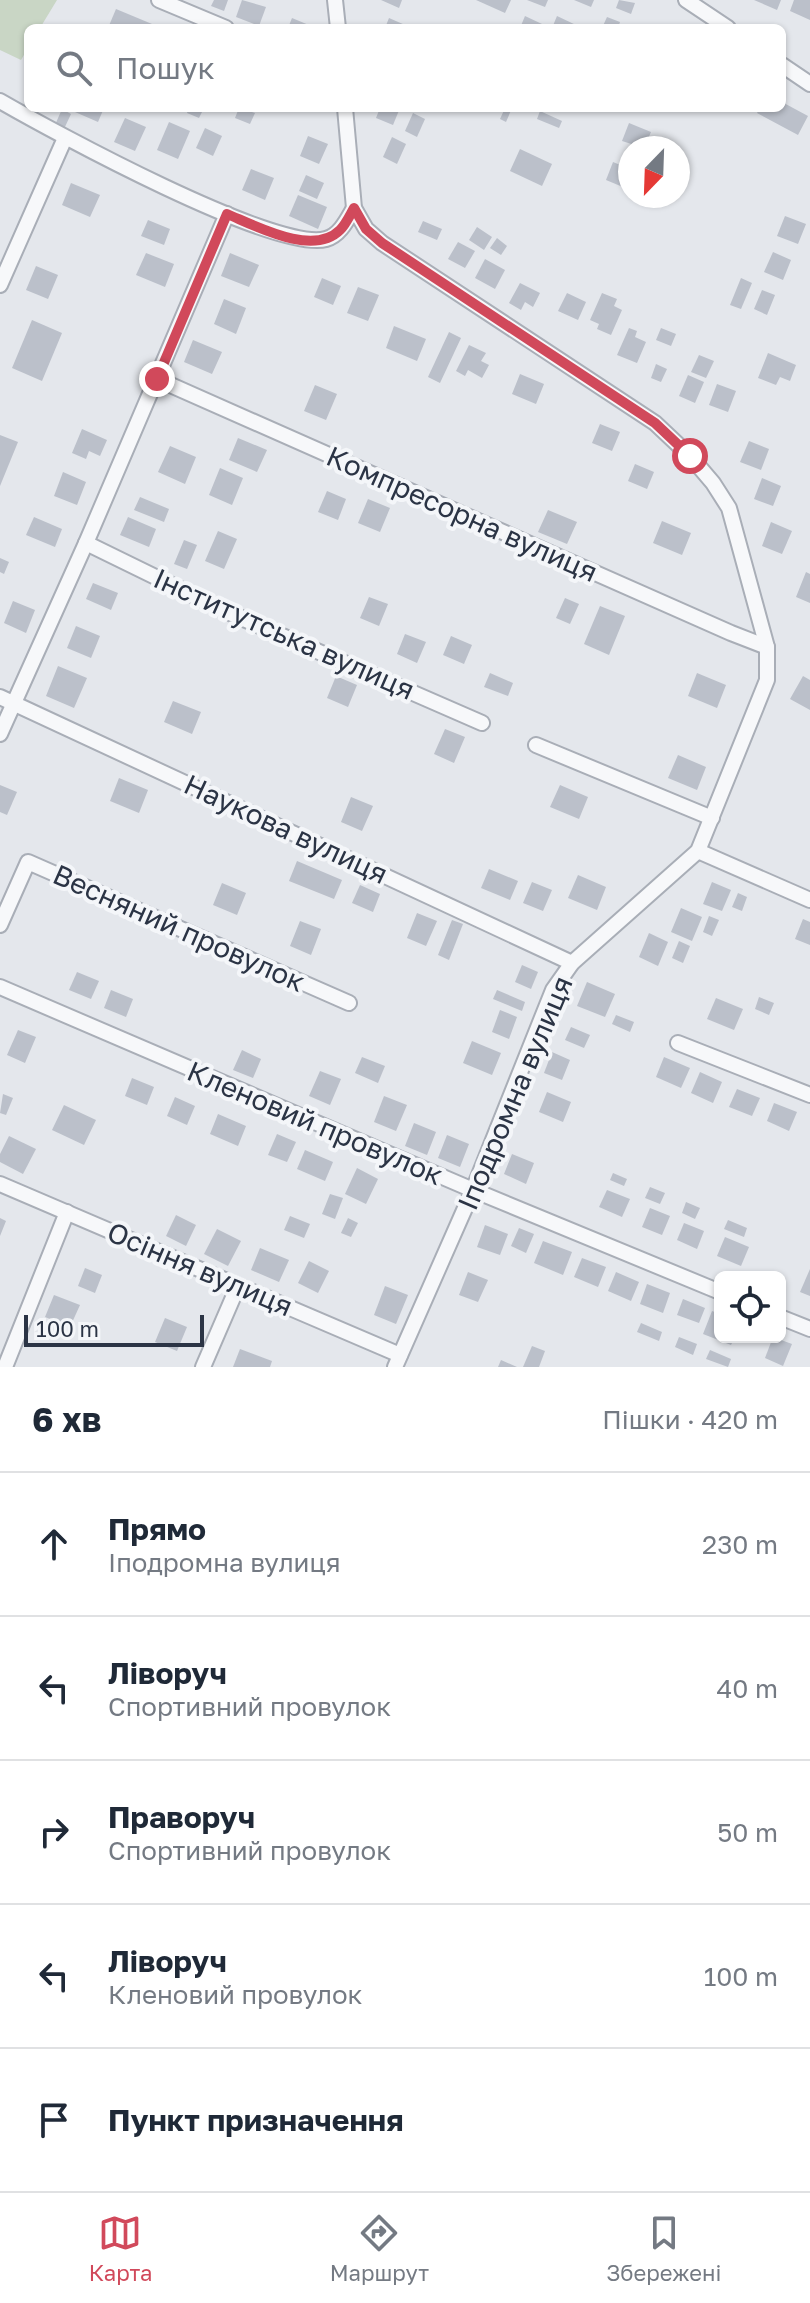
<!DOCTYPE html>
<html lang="uk">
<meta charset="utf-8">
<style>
:root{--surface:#fff;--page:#f6f6f7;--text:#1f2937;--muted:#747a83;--line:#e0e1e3;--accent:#d1495b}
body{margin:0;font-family:"Golos Text",sans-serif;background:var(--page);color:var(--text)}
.controls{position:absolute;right:24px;bottom:24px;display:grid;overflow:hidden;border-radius:12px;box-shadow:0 2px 6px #0004}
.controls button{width:72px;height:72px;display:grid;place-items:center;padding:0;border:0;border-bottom:2px solid var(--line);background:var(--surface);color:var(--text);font:40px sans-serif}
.compass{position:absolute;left:618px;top:136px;width:72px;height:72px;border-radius:50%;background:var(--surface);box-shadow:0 2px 6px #0004;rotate:203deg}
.scale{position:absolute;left:24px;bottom:20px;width:180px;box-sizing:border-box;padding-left:8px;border:4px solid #2b3445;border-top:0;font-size:22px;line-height:28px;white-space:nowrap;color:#2b3445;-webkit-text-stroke:6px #f4f6f9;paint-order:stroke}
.stop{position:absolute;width:24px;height:24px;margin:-18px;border:6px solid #d1495b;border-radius:50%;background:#fff}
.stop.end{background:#d1495b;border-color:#fff;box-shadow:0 2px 8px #0008}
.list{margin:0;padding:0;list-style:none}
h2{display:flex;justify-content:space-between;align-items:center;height:104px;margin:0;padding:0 32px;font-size:34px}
h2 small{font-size:26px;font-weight:400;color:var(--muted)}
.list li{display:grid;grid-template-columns:52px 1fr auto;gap:24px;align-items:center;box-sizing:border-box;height:144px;padding:0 32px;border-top:2px solid var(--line)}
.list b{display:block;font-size:30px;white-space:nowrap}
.list p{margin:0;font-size:26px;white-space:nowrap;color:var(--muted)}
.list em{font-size:26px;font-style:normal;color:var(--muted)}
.icon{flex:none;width:44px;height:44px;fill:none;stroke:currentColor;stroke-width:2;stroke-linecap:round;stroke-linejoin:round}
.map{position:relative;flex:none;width:810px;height:1367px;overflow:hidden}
.search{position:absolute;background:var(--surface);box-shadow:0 2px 6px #0004;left:24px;right:24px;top:24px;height:88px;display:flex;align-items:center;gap:20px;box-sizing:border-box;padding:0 28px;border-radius:12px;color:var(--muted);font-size:30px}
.sheet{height:824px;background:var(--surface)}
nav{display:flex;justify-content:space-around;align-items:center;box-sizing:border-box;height:112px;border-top:2px solid var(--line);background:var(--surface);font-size:22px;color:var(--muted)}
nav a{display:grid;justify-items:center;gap:4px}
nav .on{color:var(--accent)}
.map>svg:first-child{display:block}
.green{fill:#c9d6c5}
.building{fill:#bbc0ca}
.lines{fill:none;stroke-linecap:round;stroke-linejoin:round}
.minor-casing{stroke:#a9aeb7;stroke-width:18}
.minor{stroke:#f7f8fa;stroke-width:14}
.route{stroke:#d1495b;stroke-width:10}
.labels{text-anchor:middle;stroke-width:8;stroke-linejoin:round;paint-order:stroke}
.street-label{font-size:28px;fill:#2b3445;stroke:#f4f6f9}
</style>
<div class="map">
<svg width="810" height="1367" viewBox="0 0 810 1367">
<rect width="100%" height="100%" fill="#e4e7ec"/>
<path class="green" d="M0 0H57L40 28H28V48L21 60 0 50Z"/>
<g class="building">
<path d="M214 0H228L224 11 211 6Z"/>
<path d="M242 0 266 7 259 26 236 17Z"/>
<path d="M381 0H402L399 8Z"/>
<path d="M476 0H511L505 13Z"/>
<path d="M527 0H548L545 7Z"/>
<path d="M574 0H594L591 7Z"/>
<path d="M619 0 635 3 631 14 616 8Z"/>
<path d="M754 0H781L777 10Z"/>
<path d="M794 0H810V20L790 11Z"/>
<path d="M116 9 152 24 151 28H108Z"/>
<path d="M525 16 542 24 540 28H520Z"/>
<path d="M557 16 576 25 575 28H552Z"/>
<path d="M607 17 620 22 618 28H602Z"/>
<path d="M292 18 316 28H288Z"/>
<path d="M389 18 412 28H385Z"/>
<path d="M782 102 808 116 798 135 757 113 760 108H782Z"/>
<path d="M77 108H104L98 122 75 112Z"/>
<path d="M189 108 203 110 199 118 187 113Z"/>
<path d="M239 108 255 113 250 124 235 118Z"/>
<path d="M380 108H400L393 125 376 118Z"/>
<path d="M505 108H512L506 122 500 119Z"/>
<path d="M62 109 71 114 64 129 55 125Z"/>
<path d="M540 111 562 121 559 128 537 119Z"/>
<path d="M413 113 425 119 417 137 405 131Z"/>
<path d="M125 118 146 127 135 151 114 142Z"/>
<path d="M169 122 190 131 178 159 157 150Z"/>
<path d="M629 123 651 132 644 148 622 141Z"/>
<path d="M205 128 222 136 213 156 196 148Z"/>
<path d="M308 136 328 144 319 164 300 156Z"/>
<path d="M392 137 406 144 397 164 383 157Z"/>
<path d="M520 149 552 164 542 186 510 171Z"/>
<path d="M613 162 630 169V190L606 180Z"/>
<path d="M251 169 274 178 265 200 242 190Z"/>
<path d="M306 175 324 183 317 199 299 191Z"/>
<path d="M71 183 100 195 90 217 62 205Z"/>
<path d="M298 195 327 207 318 229 289 216Z"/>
<path d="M785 216 806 224 798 244 777 236Z"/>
<path d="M148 220 170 229 164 245 141 236Z"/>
<path d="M423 221 442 229 437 240 418 232Z"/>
<path d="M477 227 492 237 484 250 469 240Z"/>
<path d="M497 238 507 246 501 255 490 248Z"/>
<path d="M458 242 475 251 465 268 448 259Z"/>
<path d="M773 252 791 260 783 280 764 272Z"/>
<path d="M146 253 174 264 165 287 136 275Z"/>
<path d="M230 253 259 265 249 287 221 276Z"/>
<path d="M485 259 505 270 495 289 475 278Z"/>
<path d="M36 266 58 275 48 299 26 290Z"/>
<path d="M322 278 341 286 333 305 314 297Z"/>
<path d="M741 278 752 283 741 309 730 305Z"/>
<path d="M520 283 540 293 533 307 525 302 521 310 509 303Z"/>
<path d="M358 287 379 295 368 321 347 313Z"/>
<path d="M762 290 775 295 767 315 754 309Z"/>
<path d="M567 293 586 302 578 320 558 311Z"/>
<path d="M602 293 617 299 614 306 622 310 611 335 597 329 599 324 590 320Z"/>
<path d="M224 299 246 308 236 334 214 324Z"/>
<path d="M32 320 62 333 42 381 12 368Z"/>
<path d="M394 326 426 339 417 361 386 348Z"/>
<path d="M629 328 637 331 635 337 646 342 637 363 617 355Z"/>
<path d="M661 328 676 334 671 346 656 340Z"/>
<path d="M449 332 461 338 440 383 428 377Z"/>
<path d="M193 340 222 352 212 374 184 362Z"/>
<path d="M469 345 486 353 481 361 489 365 482 378 468 370 465 376 456 371Z"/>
<path d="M768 353 796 365 790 381 780 377 776 385 758 378Z"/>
<path d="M699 355 714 361 706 378 691 372Z"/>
<path d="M656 364 667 369 661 382 651 378Z"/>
<path d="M520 374 544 384 536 404 512 394Z"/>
<path d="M688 375 704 382 695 403 679 396Z"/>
<path d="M717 384 736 391 728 412 709 405Z"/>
<path d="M315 385 337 394 326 420 304 411Z"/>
<path d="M600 424 620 432 612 451 592 443Z"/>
<path d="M82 429 107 440 100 456 89 451 86 459 72 453Z"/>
<path d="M0 435 18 442 0 486Z"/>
<path d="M238 438 267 450 257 472 229 460Z"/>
<path d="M749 441 769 449 761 470 740 462Z"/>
<path d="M170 446 196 457 185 484 158 472Z"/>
<path d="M635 464 654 472 647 489 628 481Z"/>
<path d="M220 468 243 478 232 505 209 495Z"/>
<path d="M63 472 86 482 77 505 54 496Z"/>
<path d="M762 478 781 486 773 506 754 499Z"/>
<path d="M327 491 346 499 338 520 318 512Z"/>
<path d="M140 497 169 509 164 522 134 510Z"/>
<path d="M368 499 390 508 380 532 358 523Z"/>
<path d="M548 510 577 522 567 544 538 532Z"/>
<path d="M34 517 62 529 55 547 26 535Z"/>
<path d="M128 517 156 529 149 547 120 535Z"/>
<path d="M662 521 691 533 682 555 653 543Z"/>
<path d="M771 522 792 531 782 554 762 546Z"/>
<path d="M218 531 237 539 224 569 205 561Z"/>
<path d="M184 540 197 545 187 569 174 564Z"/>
<path d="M0 558 9 562 4 574 0 572Z"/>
<path d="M806 572 810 574V603L796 597Z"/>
<path d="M93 583 118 593 111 610 86 599Z"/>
<path d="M369 597 388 604 379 626 360 618Z"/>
<path d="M565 598 579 604 570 624 556 618Z"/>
<path d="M13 601 35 610 26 633 4 623Z"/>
<path d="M600 606 625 616 609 655 584 644Z"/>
<path d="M76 626 100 636 91 658 67 648Z"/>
<path d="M405 634 426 642 417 663 397 654Z"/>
<path d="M451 636 472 645 464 664 443 655Z"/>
<path d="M58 666 87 678 74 708 46 696Z"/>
<path d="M490 673 513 683 508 696 484 687Z"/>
<path d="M697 673 726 685 717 708 688 696Z"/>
<path d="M336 676 357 685 348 707 327 698Z"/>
<path d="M803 676 810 680V710L790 699Z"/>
<path d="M173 701 201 712 192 734 164 722Z"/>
<path d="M445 729 465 737 454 763 434 754Z"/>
<path d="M678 755 706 767 697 790 668 778Z"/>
<path d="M119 778 148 790 139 813 110 801Z"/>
<path d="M0 785 17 792 7 815 0 812Z"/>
<path d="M560 785 588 797 579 819 550 807Z"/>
<path d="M351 797 373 806 362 831 341 822Z"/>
<path d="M297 861 342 880 334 899 289 881Z"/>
<path d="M489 869 518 881 510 900 481 888Z"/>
<path d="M578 875 606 887 597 910 568 898Z"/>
<path d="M532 882 552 890 543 911 523 903Z"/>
<path d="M712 882 731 890 722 911 703 904Z"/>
<path d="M222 883 246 893 237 915 213 905Z"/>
<path d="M360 885 380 894 373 912 352 903Z"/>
<path d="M738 893 747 897 742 911 732 907Z"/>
<path d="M681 908 702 917 692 941 671 932Z"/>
<path d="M417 913 437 921 426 946 407 938Z"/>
<path d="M709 916 719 920 712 936 703 932Z"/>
<path d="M803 919 810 922V945L795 939Z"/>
<path d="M452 920 463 924 449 960 438 955Z"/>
<path d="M300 921 321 929 311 955 290 946Z"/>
<path d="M649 933 668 942 658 966 639 957Z"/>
<path d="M679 941 690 946 683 963 672 958Z"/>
<path d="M522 965 538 972 531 989 515 982Z"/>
<path d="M77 972 99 981 91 999 69 990Z"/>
<path d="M587 982 615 994 605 1017 577 1006Z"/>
<path d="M111 990 133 999 126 1017 104 1008Z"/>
<path d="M497 990 525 1002 522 1011 493 999Z"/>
<path d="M759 997 774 1003 769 1015 755 1009Z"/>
<path d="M716 998 743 1009 734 1030 707 1019Z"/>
<path d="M500 1010 517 1017 509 1039 492 1032Z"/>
<path d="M616 1015 634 1022 630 1032 612 1024Z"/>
<path d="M571 1027 590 1035 584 1048 565 1040Z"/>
<path d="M18 1030 36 1037 25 1063 7 1055Z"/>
<path d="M472 1041 501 1053 492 1075 463 1063Z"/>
<path d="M242 1050 261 1059 253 1078 233 1070Z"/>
<path d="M552 1052 570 1060 562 1080 544 1073Z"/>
<path d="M362 1057 385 1066 378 1083 355 1073Z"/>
<path d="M664 1057 690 1068 681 1088 656 1077Z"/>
<path d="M320 1071 341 1079 330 1105 309 1096Z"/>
<path d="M700 1072 722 1082 713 1103 691 1093Z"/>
<path d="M132 1078 154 1087 147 1105 125 1096Z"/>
<path d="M737 1089 760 1098 752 1116 729 1107Z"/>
<path d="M547 1092 571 1102 563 1122 539 1112Z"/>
<path d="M3 1094 13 1098 6 1115 0 1113Z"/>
<path d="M384 1096 407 1105 396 1131 374 1122Z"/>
<path d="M175 1097 195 1106 187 1125 167 1116Z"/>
<path d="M774 1103 797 1112 789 1131 767 1121Z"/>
<path d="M64 1105 96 1120 84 1145 52 1130Z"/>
<path d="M218 1114 246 1126 238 1146 210 1134Z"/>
<path d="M414 1123 436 1132 427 1155 405 1146Z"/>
<path d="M277 1134 296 1142 287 1162 268 1155Z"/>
<path d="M447 1135 469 1144 460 1167 438 1158Z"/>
<path d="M9 1136 36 1149 23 1174 0 1162V1154Z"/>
<path d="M305 1150 333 1162 325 1181 297 1169Z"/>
<path d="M512 1154 534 1163 526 1184 504 1174Z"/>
<path d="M357 1168 378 1179 366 1204 345 1194Z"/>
<path d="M613 1173 627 1179 624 1186 610 1180Z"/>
<path d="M650 1187 665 1193 660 1204 645 1198Z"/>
<path d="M607 1190 630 1199 622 1217 599 1207Z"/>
<path d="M330 1194 343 1198 335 1219 322 1214Z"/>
<path d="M686 1202 700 1208 695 1219 682 1213Z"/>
<path d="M650 1208 670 1216 662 1235 642 1227Z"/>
<path d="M176 1215 196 1225 186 1246 166 1236Z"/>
<path d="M290 1216 310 1224 304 1238 284 1230Z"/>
<path d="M0 1218 6 1221 0 1236Z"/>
<path d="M348 1218 358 1223 351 1237 341 1233Z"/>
<path d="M728 1220 747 1228 744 1237 724 1229Z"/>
<path d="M684 1223 704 1231 697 1249 677 1240Z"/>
<path d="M485 1225 508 1234 500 1255 477 1247Z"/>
<path d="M519 1228 534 1234 526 1253 511 1246Z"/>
<path d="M217 1229 241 1241 228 1266 204 1254Z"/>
<path d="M725 1237 749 1247 741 1266 717 1256Z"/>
<path d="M543 1241 572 1252 563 1275 534 1263Z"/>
<path d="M260 1248 289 1260 279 1282 251 1270Z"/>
<path d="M582 1258 606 1267 598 1287 574 1277Z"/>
<path d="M309 1261 329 1271 318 1293 298 1283Z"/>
<path d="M85 1268 102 1275 95 1293 78 1286Z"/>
<path d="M810 1269V1296L800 1292Z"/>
<path d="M468 1272 488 1280 478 1302 459 1295Z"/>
<path d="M616 1272 639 1282 631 1301 608 1291Z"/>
<path d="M647 1284 670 1293 663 1313 640 1304Z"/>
<path d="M385 1286 408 1295 396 1324 374 1315Z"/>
<path d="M54 1295 80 1305 70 1327 45 1317Z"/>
<path d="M683 1299 705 1308 699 1323 677 1315Z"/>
<path d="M712 1311 720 1314V1337H735L731 1345 703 1334Z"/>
<path d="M165 1318 187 1327 177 1351 155 1342Z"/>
<path d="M641 1323 662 1332 659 1341 637 1332Z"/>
<path d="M679 1337 697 1344 693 1355 675 1347Z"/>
<path d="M773 1337 792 1344 783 1366 765 1358Z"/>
<path d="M532 1346 545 1351 539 1367H523Z"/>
<path d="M240 1349 272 1361 270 1367H233Z"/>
<path d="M710 1350 731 1359 728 1367 706 1359Z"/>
<path d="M501 1360 517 1367H498Z"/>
</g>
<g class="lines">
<g class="minor-casing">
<g id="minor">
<path d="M159 0 226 28"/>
<path d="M335 0 338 28"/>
<path d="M686 0 728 28"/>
<path d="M782 65 810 84"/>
<path d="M0 101C52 131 276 253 326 239 340 235 347 220 354 208"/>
<path d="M345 108 354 208 366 229 382 243 655 423 690 456 713 483 729 508 767 647V680L698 851 572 963 553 990 473 1190 395 1367"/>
<path d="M0 285 65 138"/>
<path d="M157 379 731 633 767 647"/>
<path d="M86 543 223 610 482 723"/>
<path d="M0 697 572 963"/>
<path d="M0 734 86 543 227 214"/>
<path d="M536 745 712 818"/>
<path d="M698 851 810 900"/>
<path d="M0 925 28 862 349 1003"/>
<path d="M0 987 473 1190 720 1292"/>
<path d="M678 1043 810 1095"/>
<path d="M0 1184 400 1355"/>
<path d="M780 1317 810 1329"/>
<path d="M5 1367 67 1212"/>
<path d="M203 1367 238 1286"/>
</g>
</g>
<use href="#minor" class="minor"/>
</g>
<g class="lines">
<path class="route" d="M157 379 227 214C256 226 313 257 340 230 346 224 350 215 354 208L366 229 382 243 655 423 690 456"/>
</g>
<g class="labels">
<g class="street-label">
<text transform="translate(462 514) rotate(24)" y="10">Компресорна вулиця</text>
<text transform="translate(284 634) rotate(24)" y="10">Інститутська вулиця</text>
<text transform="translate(286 829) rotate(25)" y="10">Наукова вулиця</text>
<text transform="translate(179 928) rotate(24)" y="10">Весняний провулок</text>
<text transform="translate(515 1093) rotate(-67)" y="10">Іподромна вулиця</text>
<text transform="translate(315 1123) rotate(23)" y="10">Кленовий провулок</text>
<text transform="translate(200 1269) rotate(23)" y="10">Осіння вулиця</text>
</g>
</g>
</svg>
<div class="controls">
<button><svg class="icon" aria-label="locate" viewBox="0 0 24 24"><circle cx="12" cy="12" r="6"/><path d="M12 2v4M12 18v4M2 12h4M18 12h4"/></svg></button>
</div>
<svg class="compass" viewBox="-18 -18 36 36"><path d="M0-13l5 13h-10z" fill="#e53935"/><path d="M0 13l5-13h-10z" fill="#747a83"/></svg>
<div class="scale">100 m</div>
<div class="stop" style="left:690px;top:456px"></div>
<div class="stop end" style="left:157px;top:379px"></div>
<div class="search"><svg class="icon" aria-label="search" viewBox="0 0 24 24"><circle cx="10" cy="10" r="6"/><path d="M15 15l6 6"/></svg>Пошук</div>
</div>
<section class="sheet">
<h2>6 хв<small>Пішки · 420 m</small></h2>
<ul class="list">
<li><svg class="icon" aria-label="ahead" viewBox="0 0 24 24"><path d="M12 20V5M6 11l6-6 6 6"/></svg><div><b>Прямо</b><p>Іподромна вулиця</p></div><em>230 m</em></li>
<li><svg class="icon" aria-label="left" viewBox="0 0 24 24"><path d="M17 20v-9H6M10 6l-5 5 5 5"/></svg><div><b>Ліворуч</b><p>Спортивний провулок</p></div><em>40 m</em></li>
<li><svg class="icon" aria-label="right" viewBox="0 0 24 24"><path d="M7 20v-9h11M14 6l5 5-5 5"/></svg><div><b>Праворуч</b><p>Спортивний провулок</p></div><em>50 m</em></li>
<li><svg class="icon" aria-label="left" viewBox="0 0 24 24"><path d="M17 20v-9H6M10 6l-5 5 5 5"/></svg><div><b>Ліворуч</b><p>Кленовий провулок</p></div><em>100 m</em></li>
<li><svg class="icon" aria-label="arrive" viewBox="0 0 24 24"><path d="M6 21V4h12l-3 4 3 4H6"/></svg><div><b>Пункт призначення</b></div></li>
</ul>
</section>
<nav>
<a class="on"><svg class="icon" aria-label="map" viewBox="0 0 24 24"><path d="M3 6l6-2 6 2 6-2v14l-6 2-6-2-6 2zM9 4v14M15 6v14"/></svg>Карта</a>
<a><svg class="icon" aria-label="directions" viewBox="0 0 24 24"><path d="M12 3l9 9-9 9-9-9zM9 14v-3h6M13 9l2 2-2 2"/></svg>Маршрут</a>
<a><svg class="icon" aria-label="saved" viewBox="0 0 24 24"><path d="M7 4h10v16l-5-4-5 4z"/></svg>Збережені</a>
</nav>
